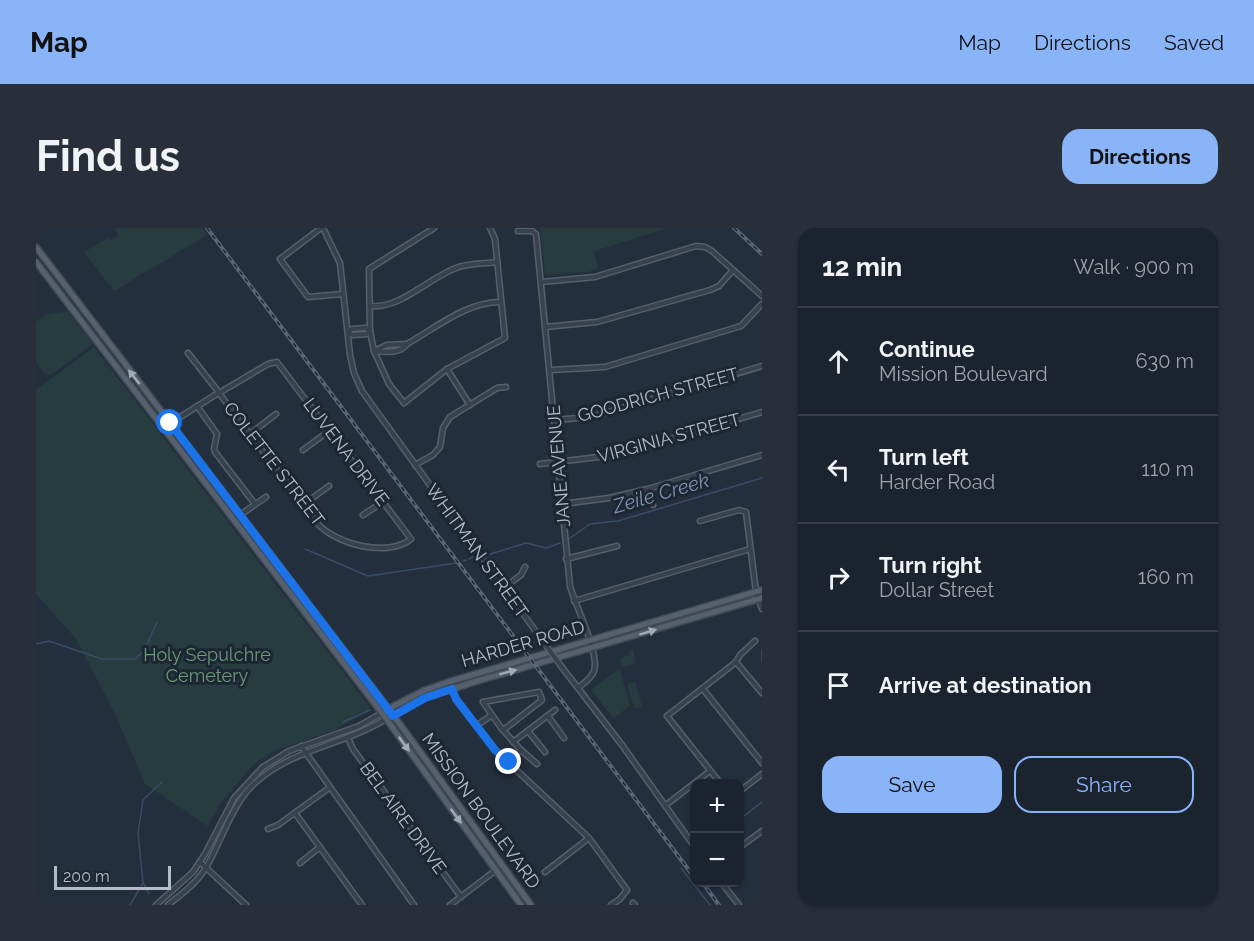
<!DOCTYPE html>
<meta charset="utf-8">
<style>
:root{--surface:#1b232e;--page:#282f3a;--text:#f1f3f6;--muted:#a0a4aa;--line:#39404a;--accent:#8ab4f8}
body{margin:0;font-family:Raleway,sans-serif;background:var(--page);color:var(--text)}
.controls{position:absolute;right:18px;bottom:18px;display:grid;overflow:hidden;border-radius:12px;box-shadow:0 2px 4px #0004}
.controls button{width:54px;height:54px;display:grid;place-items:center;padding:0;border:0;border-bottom:2px solid var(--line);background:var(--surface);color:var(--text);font:30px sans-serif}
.scale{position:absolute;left:18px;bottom:15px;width:117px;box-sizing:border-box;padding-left:6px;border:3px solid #b4bcc9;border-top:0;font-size:16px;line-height:21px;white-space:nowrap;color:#b4bcc9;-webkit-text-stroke:4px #1d2633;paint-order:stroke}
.stop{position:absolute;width:18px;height:18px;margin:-14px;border:4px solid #1a73e8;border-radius:50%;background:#fff}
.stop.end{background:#1a73e8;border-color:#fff;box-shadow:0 2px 6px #0008}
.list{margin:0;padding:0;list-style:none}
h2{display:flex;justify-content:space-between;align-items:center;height:78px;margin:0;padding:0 24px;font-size:26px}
h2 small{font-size:20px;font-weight:400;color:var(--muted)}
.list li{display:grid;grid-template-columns:39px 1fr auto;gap:18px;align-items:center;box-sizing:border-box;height:108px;padding:0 24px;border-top:2px solid var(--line)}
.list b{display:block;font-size:22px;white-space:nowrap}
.list p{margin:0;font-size:20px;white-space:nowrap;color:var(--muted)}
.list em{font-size:20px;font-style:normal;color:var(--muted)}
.actions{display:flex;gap:12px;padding:18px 24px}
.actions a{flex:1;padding:14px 0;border:2px solid var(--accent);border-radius:18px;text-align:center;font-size:21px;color:var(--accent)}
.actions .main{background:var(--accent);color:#111}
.icon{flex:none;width:33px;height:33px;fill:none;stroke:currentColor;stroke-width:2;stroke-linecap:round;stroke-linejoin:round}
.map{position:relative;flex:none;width:726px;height:677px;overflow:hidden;border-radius:18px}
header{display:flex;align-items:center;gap:36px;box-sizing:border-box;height:84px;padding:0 30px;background:var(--accent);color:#111}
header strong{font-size:28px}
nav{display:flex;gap:33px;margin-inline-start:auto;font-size:21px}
.intro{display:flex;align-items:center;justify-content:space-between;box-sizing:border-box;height:144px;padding:0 36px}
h1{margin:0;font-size:42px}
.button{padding:15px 27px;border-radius:18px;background:var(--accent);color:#111;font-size:21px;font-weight:700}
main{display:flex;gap:36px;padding:0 36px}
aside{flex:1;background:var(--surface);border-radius:18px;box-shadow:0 2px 4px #0004}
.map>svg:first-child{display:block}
.green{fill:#263c3f}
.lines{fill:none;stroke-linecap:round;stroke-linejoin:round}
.stream{stroke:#394c67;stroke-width:1.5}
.minor-casing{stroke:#565f6c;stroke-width:7}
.major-casing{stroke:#414a57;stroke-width:8}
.minor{stroke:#38414e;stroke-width:4}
.major{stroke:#56606e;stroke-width:5}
.rail-casing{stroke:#5a6575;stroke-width:4}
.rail{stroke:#1d2633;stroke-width:1.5;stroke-dasharray:4.5;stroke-linecap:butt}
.minor-bridge-casing{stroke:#565f6c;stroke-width:7;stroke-linecap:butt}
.minor-bridge{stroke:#38414e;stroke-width:4}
.oneway{fill:#a1aab7}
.route{stroke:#1a73e8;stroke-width:8}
.labels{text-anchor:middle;stroke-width:6;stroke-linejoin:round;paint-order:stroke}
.street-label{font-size:18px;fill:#b4bcc9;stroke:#1d2633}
.park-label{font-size:18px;fill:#6b9a76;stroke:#1d2633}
.water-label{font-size:20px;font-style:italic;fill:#7c92b1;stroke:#1d2633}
</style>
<header>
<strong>Map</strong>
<nav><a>Map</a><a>Directions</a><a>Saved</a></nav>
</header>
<div class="intro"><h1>Find us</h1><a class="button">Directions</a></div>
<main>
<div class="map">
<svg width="726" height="677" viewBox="0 0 726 677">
<rect width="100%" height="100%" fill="#242f3e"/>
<g class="green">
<path d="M79 0H166L171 7 78 63 48 24 72 10 74 13 82 8Z"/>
<path d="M504 0H632L558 23 562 41 552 44 509 47Z"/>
<path d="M32 83 57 116 15 147 9 146 0 135V94L9 87Z"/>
<path d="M58 119 334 479 331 484 297 503 240 522 219 535 185 575 172 598 109 556 79 486 40 411 0 366V162Z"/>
<path d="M597 422 600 435 586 439 584 430 594 427 593 423Z"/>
<path d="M582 442H584L594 478 577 490 556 463 557 460Z"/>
<path d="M599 454 606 478 598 481 591 456Z"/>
</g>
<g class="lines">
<g class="stream">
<path d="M534 310 554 296 582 293 726 250"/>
<path d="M269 321 332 348 421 335"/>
<path d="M451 327 490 315 510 320 524 315"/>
<path d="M433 331 439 328"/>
<path d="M427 333 430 332"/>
<path d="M0 416 13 413 66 431H99L108 423 121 394"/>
<path d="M726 422V433"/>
<path d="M307 494 334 482"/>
<path d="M704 591 726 574"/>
<path d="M645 640 674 677"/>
<path d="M113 665 107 655 102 605 107 572 126 554"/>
<path d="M94 677 107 655"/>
</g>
<g class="minor-casing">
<g id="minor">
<path d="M285 0 244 31 272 69 307 66"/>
<path d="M287 0 304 35 314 127 318 145 326 163 509 416"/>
<path d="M398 0 333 41 334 103 338 123 353 156 368 175 411 141 469 110 459 11 454 0"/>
<path d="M721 0 726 5"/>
<path d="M482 3H496L500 6 534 358C539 377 564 426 558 443 555 451 548 455 542 460"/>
<path d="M505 54 559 49 660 18 669 19 676 23 726 68"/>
<path d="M335 78C364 81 393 50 420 40 433 35 447 36 461 34"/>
<path d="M509 99 561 94 674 62 683 58 697 42"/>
<path d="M312 104 316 101 330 100 334 103"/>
<path d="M312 105 317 107 331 106 334 103"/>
<path d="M340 122 351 117 371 116"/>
<path d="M338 123C350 124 364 126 371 116 401 99 430 74 465 74"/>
<path d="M411 141 434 177"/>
<path d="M515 142 569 139 705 98 726 76"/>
<path d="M161 178 181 206 178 221 179 224 219 276"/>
<path d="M518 192 555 189 726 138"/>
<path d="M127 200 179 167 183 165 232 136 241 134 375 311C352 330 299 316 281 295L183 165 181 162 152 125"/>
<path d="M214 206 240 186"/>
<path d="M267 222 293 203"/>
<path d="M504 236 579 227 726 184"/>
<path d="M379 237 397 227 404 219 407 200 414 189 461 160 470 159"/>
<path d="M612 261 617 277"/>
<path d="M268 276 293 258"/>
<path d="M526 276 573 270 612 261 726 227"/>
<path d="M204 287 230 269"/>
<path d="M327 287 347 274"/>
<path d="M664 293 703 282 710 284 720 364 726 381"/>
<path d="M530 331 581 318"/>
<path d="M469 359 485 347 489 339"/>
<path d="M538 373 714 321"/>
<path d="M700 434 726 465"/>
<path d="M525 438 586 517 658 618"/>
<path d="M412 454 420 471 459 522 553 610 591 662 584 671 575 677"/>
<path d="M667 461 726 535"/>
<path d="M512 488 528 510"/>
<path d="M440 498 456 487 466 501 470 500 506 472 503 464 447 474 456 487"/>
<path d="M466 501 485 522 501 536"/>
<path d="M492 503 509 524"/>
<path d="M312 510 317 521 425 669"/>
<path d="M477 514 519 482"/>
<path d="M265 518 378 677"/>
<path d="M473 534 485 522"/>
<path d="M685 556 631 488 700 434 704 427 719 413"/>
<path d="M704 563 726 546"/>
<path d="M630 577 674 543"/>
<path d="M259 585 326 677"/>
<path d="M232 601 242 597 293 560"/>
<path d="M704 619 726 603"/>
<path d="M164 634 210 677"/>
<path d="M264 635 284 619"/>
<path d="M509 644 553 610"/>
<path d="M685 654 703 677"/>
<path d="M597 675 599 677"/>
<path d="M120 677 157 644 169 626 198 570 227 539 253 523 323 498 346 485"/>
<path d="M132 677C146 666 162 654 171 638 186 611 196 576 219 555 256 521 308 517 350 491"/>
<path d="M414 677 460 642"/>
</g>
</g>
<g class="major-casing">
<g id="major">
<path d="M0 19 358 488 495 677"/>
<path d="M0 34 346 485 485 677"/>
<path d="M350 482 387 463 412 454 726 362"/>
<path d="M355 489 389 470 438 454 726 370"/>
</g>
</g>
<use href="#minor" class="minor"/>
<use href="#major" class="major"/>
<g class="rail-casing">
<g id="rail">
<path d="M171 0 658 649"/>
<path d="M698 0 726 26"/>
<path d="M666 654 683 677"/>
</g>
</g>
<use href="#rail" class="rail"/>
<g class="minor-bridge-casing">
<path id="minor-bridge" d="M509 416 525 438"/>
</g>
<use href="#minor-bridge" class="minor-bridge"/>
</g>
<defs><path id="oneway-solid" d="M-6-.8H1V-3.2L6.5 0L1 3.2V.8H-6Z" transform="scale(1.5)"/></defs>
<g class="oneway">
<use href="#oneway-solid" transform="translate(98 149) rotate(-128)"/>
<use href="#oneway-solid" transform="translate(612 404) rotate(-17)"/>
<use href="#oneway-solid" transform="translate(472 444) rotate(-15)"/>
<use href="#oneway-solid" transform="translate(368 516) rotate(54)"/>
<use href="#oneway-solid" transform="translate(420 588) rotate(54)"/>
</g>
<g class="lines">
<path class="route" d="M134 195 357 488 389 470 416 461 420 471 459 522 473 534"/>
</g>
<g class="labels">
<g class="street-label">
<text transform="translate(622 167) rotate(-15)" y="6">GOODRICH STREET</text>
<text transform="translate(633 210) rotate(-15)" y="6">VIRGINIA STREET</text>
<text transform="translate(310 224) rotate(53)" y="6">LUVENA DRIVE</text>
<text transform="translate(238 236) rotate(52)" y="6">COLETTE STREET</text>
<text transform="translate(523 238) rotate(-95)" y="6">JANE AVENUE</text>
<text transform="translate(441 323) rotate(54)" y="6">WHITMAN STREET</text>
<text transform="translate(487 416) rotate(-16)" y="6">HARDER ROAD</text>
<text transform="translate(445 583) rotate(54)" y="6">MISSION BOULEVARD</text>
<text transform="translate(367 590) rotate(54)" y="6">BEL AIRE DRIVE</text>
</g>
<g class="park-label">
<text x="171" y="433">Holy Sepulchre<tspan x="171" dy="21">Cemetery</tspan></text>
</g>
<g class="water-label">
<text transform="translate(625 265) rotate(-16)" y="7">Zeile Creek</text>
</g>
</g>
</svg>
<div class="controls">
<button>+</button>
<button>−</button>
</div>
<div class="scale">200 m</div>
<div class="stop" style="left:134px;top:195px"></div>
<div class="stop end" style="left:473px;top:534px"></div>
</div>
<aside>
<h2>12 min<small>Walk · 900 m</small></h2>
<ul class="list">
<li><svg class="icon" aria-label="ahead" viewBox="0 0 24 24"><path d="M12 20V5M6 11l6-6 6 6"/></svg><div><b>Continue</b><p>Mission Boulevard</p></div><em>630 m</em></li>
<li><svg class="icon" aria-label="left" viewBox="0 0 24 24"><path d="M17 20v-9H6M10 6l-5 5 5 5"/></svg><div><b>Turn left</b><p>Harder Road</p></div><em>110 m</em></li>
<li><svg class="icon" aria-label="right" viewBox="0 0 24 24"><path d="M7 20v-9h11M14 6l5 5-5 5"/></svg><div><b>Turn right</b><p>Dollar Street</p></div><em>160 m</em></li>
<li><svg class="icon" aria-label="arrive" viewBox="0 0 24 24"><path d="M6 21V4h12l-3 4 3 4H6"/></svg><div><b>Arrive at destination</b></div></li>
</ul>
<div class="actions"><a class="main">Save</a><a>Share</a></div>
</aside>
</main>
